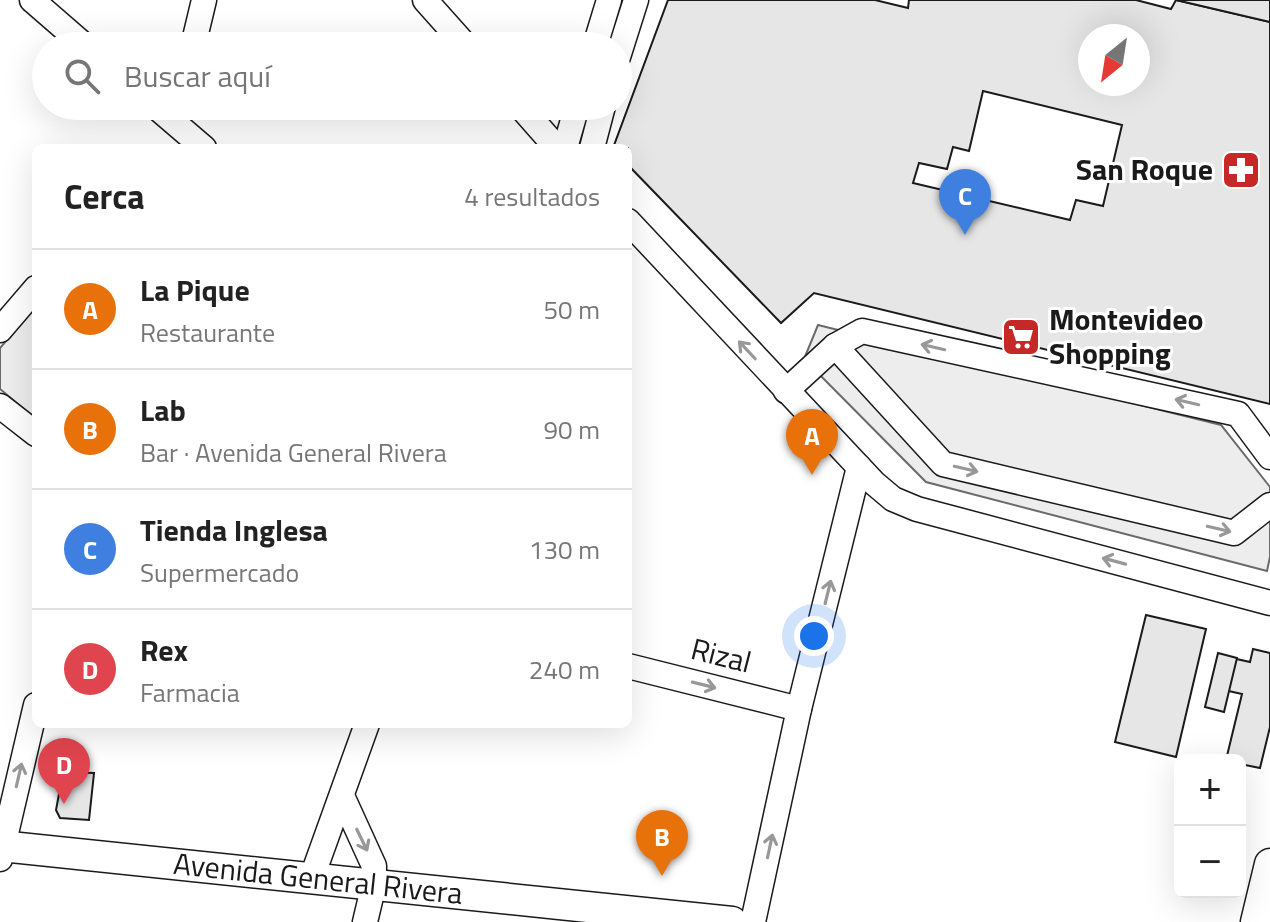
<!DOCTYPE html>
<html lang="es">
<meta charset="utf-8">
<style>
:root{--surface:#fff;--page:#f6f6f6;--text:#222;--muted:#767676;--line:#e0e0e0;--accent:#b45309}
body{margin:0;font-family:"Titillium Web",sans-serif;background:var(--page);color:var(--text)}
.controls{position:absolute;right:24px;bottom:24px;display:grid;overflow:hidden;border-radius:12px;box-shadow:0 8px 32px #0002}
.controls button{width:72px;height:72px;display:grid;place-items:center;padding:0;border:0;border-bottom:2px solid var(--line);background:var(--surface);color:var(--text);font:40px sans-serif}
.compass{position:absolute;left:1078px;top:24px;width:72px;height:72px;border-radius:50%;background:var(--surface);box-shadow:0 8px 32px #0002;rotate:210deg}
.you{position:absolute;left:814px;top:636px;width:28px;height:28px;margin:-20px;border:6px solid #fff;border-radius:50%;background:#1a73e8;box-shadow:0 0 0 12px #1a73e833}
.badge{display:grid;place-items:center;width:52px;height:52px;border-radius:50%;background:var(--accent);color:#fff;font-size:26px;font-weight:700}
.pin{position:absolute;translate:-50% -66px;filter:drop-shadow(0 2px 4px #0008)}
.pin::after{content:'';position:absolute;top:42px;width:28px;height:24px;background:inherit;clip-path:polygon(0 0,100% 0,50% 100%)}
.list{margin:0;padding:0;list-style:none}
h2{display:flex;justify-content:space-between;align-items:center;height:104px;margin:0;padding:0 32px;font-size:34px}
h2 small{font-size:26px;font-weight:400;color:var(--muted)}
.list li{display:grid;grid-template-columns:52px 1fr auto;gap:24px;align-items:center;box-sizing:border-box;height:120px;padding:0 32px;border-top:2px solid var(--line)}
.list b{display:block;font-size:30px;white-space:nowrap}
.list p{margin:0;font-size:26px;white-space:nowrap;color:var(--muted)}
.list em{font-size:26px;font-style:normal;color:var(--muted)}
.icon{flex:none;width:44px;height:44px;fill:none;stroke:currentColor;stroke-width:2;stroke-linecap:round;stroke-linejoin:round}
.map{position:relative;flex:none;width:1270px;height:922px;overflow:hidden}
.search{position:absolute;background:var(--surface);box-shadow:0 8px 32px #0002;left:32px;top:32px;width:600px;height:88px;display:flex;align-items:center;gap:20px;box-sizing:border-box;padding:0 28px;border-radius:44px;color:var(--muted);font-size:30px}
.panel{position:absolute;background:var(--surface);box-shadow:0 8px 32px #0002;left:32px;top:144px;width:600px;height:584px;border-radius:12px}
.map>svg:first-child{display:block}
.built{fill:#ededed;stroke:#6a6a6a;stroke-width:2}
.building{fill:#e6e6e6;stroke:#1a1a1a;stroke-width:2;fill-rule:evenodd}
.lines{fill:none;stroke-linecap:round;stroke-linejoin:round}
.minor-casing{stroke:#1a1a1a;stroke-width:27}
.major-casing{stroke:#1a1a1a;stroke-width:33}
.minor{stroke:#fff;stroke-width:24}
.major{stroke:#fff;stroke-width:30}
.oneway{stroke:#989898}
.labels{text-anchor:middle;stroke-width:6;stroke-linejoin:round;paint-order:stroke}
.poi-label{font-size:30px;font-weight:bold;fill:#1a1a1a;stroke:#fff;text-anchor:end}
.street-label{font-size:30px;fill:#1a1a1a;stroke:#fff}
</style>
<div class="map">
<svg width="1270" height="922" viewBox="0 0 1270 922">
<rect width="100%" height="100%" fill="#fff"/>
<g class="built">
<path d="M36 306V419L0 389V348Z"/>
<path d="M818 325 1221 425 1270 487V557L1267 571 926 482 804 359Z"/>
</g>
<g class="building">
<path d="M668 0H875L908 8 909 0H1136L1171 9 1176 0 1270 22V404L814 293 781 323 628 165V148H613ZM1090 36H1138V84H1090ZM983 91 1122 125 1103 206 1076 200 1070 220 913 183 919 163 947 169 953 147 969 151Z"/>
<path d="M1176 0H1270V22Z"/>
<path d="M1146 615 1206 629 1176 757 1115 742Z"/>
<path d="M1253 649 1270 653V727L1260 768 1240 764V760H1226L1242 694 1224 690 1232 658 1250 662Z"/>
<path d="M1218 653 1237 658 1224 712 1205 707Z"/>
<path d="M63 772 94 773 89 820 60 818 56 810Z"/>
</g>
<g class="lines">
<g class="minor-casing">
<g id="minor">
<path d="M32 0 85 46"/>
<path d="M425 0 466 46"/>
<path d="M193 46 204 0"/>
<path d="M595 46 609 0"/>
<path d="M618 57 636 0"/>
<path d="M155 106 204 148"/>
<path d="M520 106 557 148"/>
<path d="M565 148 577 106"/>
<path d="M592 148 603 106"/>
<path d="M628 221 874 483 893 499 917 509 1270 603"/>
<path d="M0 330 36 288"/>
<path d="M786 391 835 346"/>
<path d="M0 406 36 434"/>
<path d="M1270 457 1238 414 862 331 835 346 943 464 1234 533 1270 505"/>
<path d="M628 666 799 709"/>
<path d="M343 798 374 866V884L365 922"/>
<path d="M0 859 36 705"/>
<path d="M312 877 367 724"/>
<path d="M753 922 799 709 859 467"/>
</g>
</g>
<g class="major-casing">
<g id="major">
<path d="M0 846 732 922"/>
<path d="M1256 922 1270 864"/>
</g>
</g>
<use href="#minor" class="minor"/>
<use href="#major" class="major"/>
</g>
<defs><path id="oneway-shaft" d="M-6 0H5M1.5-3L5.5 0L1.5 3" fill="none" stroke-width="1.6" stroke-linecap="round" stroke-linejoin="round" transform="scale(2)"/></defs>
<g class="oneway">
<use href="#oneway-shaft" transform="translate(933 347) rotate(-167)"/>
<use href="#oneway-shaft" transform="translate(747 350) rotate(-133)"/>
<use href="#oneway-shaft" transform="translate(1187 402) rotate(-167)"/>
<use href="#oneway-shaft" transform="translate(966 469) rotate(13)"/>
<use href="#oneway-shaft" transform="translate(1219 529) rotate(13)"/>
<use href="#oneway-shaft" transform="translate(1114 561) rotate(-165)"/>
<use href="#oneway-shaft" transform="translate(828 592) rotate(-76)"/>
<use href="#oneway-shaft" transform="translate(704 685) rotate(14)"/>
<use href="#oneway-shaft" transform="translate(19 775) rotate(-77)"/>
<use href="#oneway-shaft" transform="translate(362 840) rotate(64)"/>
<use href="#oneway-shaft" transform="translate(770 846) rotate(-78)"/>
</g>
<defs>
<g id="pharmacy-square" transform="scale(2)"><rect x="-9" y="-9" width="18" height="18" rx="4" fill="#c62828" stroke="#fff"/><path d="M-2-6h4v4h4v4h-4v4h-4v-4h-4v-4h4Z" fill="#fff"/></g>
<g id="supermarket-square" transform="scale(2)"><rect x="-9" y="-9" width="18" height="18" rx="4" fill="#c62828" stroke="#fff"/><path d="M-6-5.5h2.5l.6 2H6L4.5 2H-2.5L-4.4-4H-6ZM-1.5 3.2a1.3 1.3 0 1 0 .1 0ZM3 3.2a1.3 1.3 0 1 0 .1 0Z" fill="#fff"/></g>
</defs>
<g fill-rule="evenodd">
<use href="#pharmacy-square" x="1241" y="170"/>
<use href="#supermarket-square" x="1021" y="337"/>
</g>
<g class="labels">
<g class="poi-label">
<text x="1213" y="180">San Roque</text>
<text x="1049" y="330" text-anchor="start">Montevideo<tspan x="1049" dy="34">Shopping</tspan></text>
</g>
<g class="street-label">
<text transform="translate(721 656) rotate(14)" y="10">Rizal</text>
<text transform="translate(318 879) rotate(6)" y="10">Avenida General Rivera</text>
</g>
</g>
</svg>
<div class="controls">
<button>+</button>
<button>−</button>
</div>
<svg class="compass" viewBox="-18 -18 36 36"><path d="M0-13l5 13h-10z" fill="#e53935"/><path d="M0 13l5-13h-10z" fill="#767676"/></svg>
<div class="you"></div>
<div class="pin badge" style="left:812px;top:475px;background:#e8710a">A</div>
<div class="pin badge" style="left:662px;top:876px;background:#e8710a">B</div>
<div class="pin badge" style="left:965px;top:235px;background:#3f7fe0">C</div>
<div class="pin badge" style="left:64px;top:804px;background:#e0444e">D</div>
<div class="search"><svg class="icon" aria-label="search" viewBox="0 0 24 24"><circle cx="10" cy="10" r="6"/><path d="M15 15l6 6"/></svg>Buscar aquí</div>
<section class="panel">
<h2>Cerca<small>4 resultados</small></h2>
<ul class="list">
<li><span class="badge" style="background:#e8710a">A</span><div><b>La Pique</b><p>Restaurante</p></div><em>50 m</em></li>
<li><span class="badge" style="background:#e8710a">B</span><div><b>Lab</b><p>Bar · Avenida General Rivera</p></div><em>90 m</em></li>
<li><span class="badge" style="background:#3f7fe0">C</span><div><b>Tienda Inglesa</b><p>Supermercado</p></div><em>130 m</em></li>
<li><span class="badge" style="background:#e0444e">D</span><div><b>Rex</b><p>Farmacia</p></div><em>240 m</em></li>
</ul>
</section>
</div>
